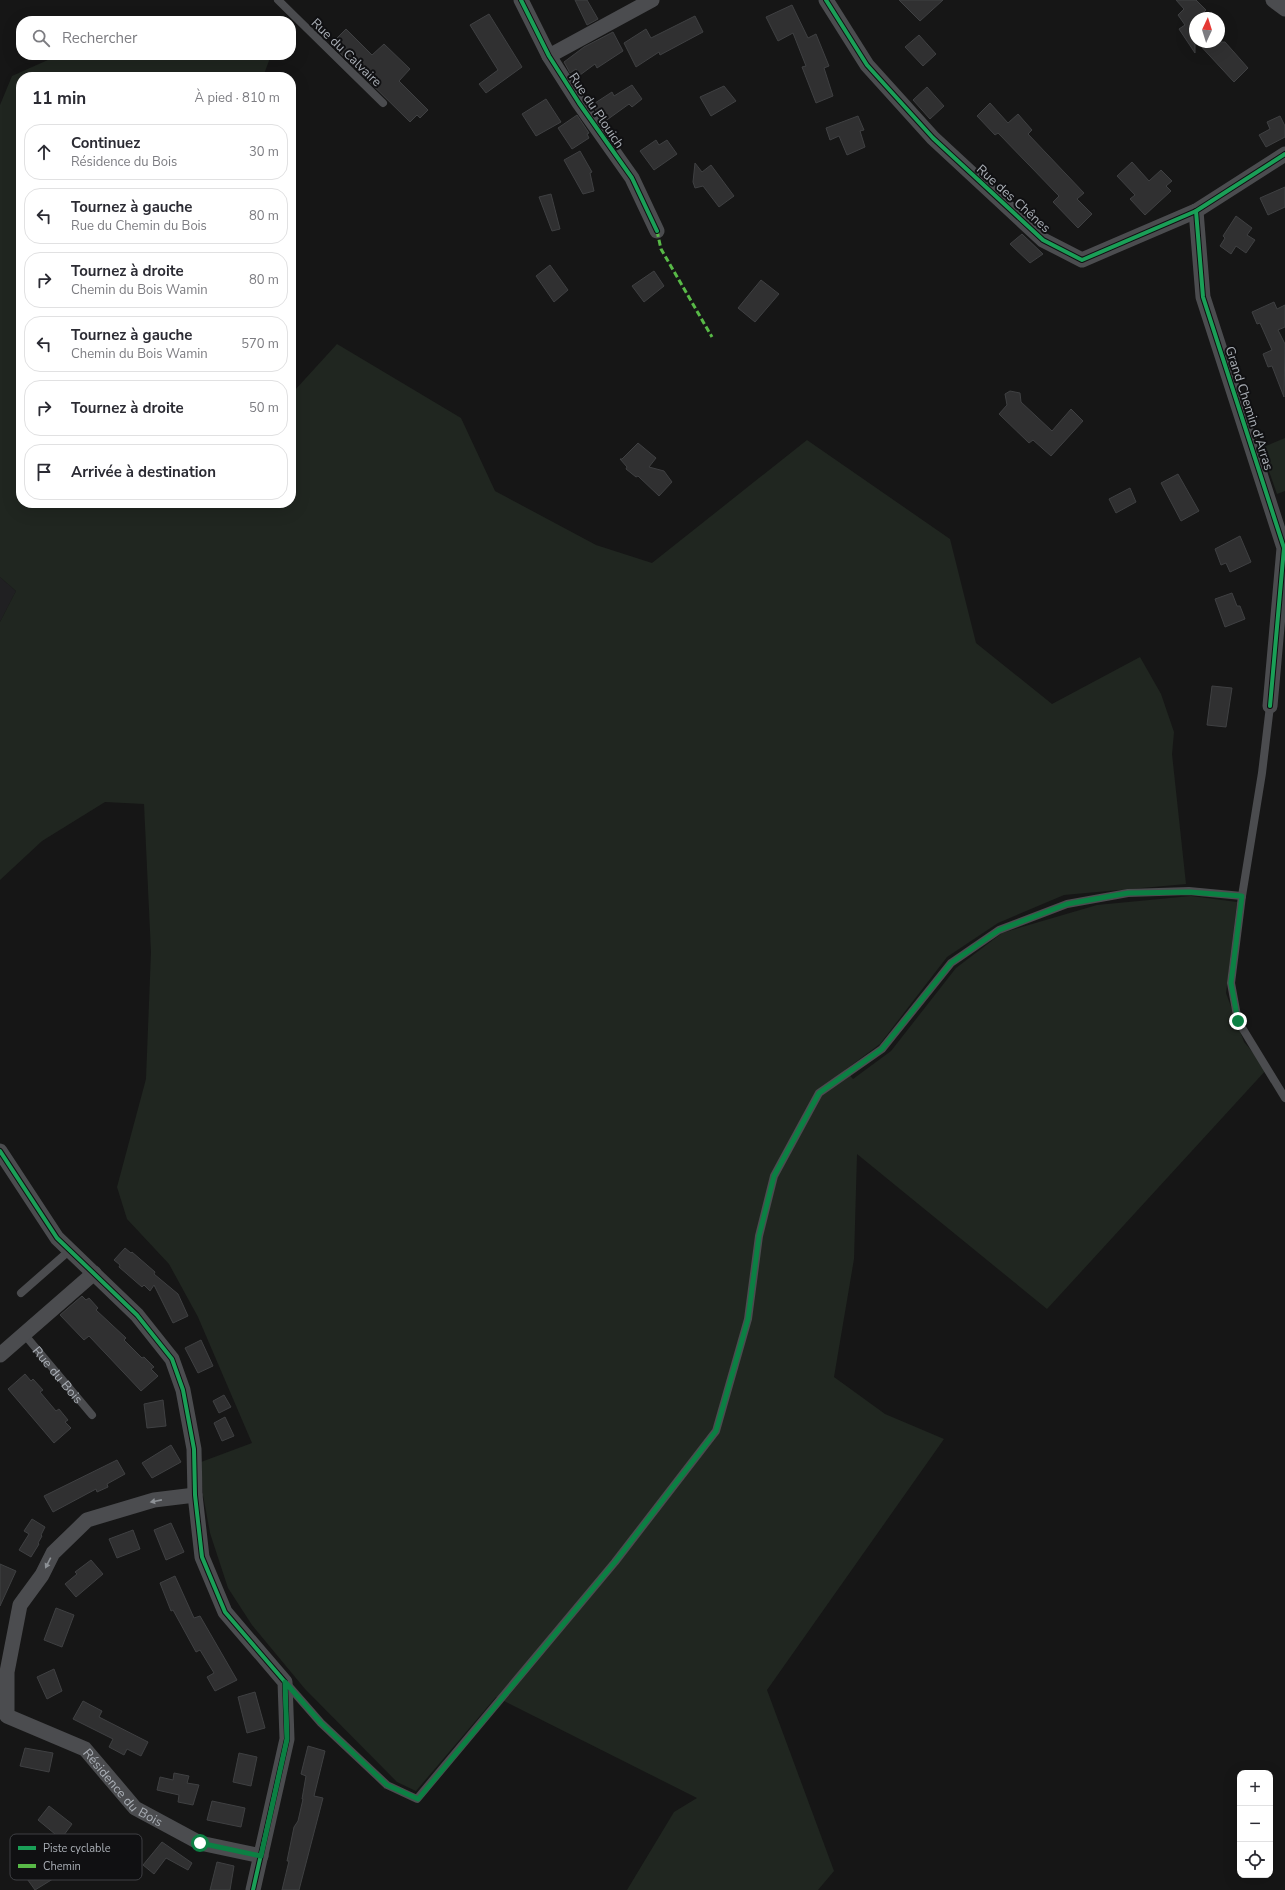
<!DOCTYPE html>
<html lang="fr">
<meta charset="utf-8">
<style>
:root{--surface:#fff;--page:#f2f2f3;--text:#2b2b33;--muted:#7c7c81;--line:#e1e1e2}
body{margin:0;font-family:"Nunito Sans",sans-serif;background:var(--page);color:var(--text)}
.controls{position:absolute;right:12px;bottom:12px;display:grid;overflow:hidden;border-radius:8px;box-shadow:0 4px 16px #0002}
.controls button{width:36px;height:36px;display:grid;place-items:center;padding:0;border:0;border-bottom:1px solid var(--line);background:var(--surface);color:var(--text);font:20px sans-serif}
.compass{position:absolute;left:1189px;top:12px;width:36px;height:36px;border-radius:50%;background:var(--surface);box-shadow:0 4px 16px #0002;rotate:4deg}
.stop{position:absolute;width:12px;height:12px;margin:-9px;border:3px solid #0b8043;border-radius:50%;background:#fff}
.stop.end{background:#0b8043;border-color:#fff;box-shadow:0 1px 4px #0008}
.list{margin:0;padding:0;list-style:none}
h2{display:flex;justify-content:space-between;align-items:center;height:52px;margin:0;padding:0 16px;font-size:17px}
h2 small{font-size:13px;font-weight:400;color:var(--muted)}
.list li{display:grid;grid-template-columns:26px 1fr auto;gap:12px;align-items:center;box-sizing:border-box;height:56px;margin:0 8px 8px;padding:0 8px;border:1px solid var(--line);border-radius:16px}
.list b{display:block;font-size:15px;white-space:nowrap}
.list p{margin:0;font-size:13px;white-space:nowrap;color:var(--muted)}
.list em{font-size:13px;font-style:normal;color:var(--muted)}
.icon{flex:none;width:22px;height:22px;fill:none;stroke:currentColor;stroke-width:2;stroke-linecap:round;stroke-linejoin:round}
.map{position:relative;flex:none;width:1285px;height:1890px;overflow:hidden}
.search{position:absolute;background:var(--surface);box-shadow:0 4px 16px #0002;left:16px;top:16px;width:280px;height:44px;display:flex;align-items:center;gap:10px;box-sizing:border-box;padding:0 14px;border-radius:16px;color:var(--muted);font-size:15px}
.panel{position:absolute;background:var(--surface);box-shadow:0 4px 16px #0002;left:16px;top:72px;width:280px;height:436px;border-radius:16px}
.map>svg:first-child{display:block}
.built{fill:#202022}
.green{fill:#202620}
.building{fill:#303031;stroke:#3f4042}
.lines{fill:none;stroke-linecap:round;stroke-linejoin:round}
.service{stroke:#4b4c4f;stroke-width:8}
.minor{stroke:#4b4c4f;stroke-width:15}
.quiet{stroke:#58b947;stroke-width:3;stroke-dasharray:6 3;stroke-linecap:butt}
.cycleway-casing{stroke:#101012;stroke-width:6}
.cycleway{stroke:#1a9f57;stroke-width:4}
.oneway{fill:#8d9196}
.route{stroke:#0b8043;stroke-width:5}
.labels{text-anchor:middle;stroke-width:4;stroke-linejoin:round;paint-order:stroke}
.street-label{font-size:13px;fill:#a9aeb5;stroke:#101012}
.key{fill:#101012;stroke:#3e3f43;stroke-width:1}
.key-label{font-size:11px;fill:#a9aeb5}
</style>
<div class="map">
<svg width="1285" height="1890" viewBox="0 0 1285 1890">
<rect width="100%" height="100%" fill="#161616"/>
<path class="built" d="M0 577 16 591 0 622Z"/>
<g class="green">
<path d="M59 55H271L263 77H21V503H291V386L295 390 337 344 461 418 495 491 596 545 652 563 807 440 950 539 976 643 1052 704 1140 657 1161 694 1174 732 1172 754 1186 884 1064 895 998 923 947 957 880 1044 845 1070 853 1079 891 1051 956 968 1002 933 1097 905 1191 896 1237 902 1226 993 1244 1042 1267 1069 1047 1309 857 1154 854 1259 834 1377 885 1414 944 1439 767 1690 834 1871 818 1890H627L674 1812 697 1798 496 1697 416 1791 397 1782 305 1689 252 1625 228 1588 210 1533 203 1495 201 1462 252 1443 198 1317 169 1264 127 1219 117 1187 146 1079 151 952 144 804 105 802 42 841 0 880V622L16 591 0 577V105L12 76Z"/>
<path d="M1285 438V491L1277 494 1261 448Z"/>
</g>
<g class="building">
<path d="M575 0H587L598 19 587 25Z"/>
<path d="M899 0H943L920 21Z"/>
<path d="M1176 0H1196L1206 10 1198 18H1195V53L1179 29 1185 25 1178 15 1184 9Z"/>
<path d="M792 5 808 38 816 34 829 66 824 68 833 96 816 103 802 67 806 66 793 33 778 41 766 17Z"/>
<path d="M489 14 522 67 486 93 479 84 498 70 470 25Z"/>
<path d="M695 16 703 32 660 55 659 52 636 67 624 43 646 29 651 38Z"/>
<path d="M346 29 372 55 384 44 410 69 399 81 428 110 420 118 417 115 410 122 331 44Z"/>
<path d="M613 32 623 51 597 68 595 64 580 75 576 69 570 73 564 62 584 47Z"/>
<path d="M919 35 936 54 923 66 905 47Z"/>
<path d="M1197 42H1225L1248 68 1234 82Z"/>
<path d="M632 85 642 99 632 107 629 104 604 122 592 105 612 92 614 96Z"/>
<path d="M724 86 736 101 711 116 700 97Z"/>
<path d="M927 87 944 106 930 119 913 100Z"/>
<path d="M546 99 561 122 536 136 522 114Z"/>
<path d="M990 103 1008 123 1018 114 1032 130 1028 134 1084 193 1077 199 1092 214 1078 228 1053 202 1059 196 998 133 995 135 977 116Z"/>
<path d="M577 115 589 133 587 134 589 138 572 149 558 128Z"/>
<path d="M858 116 864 130 860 131 865 147 847 155 839 136 830 140 826 128Z"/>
<path d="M1280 116 1285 126V137L1266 147 1259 135 1270 129 1267 122Z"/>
<path d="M656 140 659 145 667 140 677 154 654 170 640 151Z"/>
<path d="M580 151 592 172 590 173 594 191 583 194 564 160Z"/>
<path d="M1132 162 1149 181 1161 170 1172 181 1166 186 1171 191 1145 215 1130 199 1135 195 1117 176Z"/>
<path d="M695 163 702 172 711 165 734 196 719 207 703 186 695 188 693 182Z"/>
<path d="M1285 187V207L1268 215 1260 198Z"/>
<path d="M551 194 560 229 552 231 539 197Z"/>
<path d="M1236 216 1252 228 1247 235 1255 240 1246 253 1236 246 1231 254 1220 246 1225 238 1223 236Z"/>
<path d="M1022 234 1043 254 1030 263 1010 244Z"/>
<path d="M550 265 568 290 554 302 536 276Z"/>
<path d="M654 271 664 286 644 302 632 286Z"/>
<path d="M761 280 779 294 755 322 738 308Z"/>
<path d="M1274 302 1277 309 1285 305V327L1278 330 1285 344 1284 397 1272 366 1268 367 1263 354 1272 350 1260 323 1257 324 1252 312Z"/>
<path d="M1010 391 1020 393 1021 402 1052 431 1071 409 1083 421 1051 456 1033 440 1029 443 999 414 1007 405 1005 394Z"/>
<path d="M638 443 656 458 649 467 664 471 672 482 659 496 638 476 636 477 626 469 627 467 620 459H622Z"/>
<path d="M1178 474 1199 511 1181 521 1161 483Z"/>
<path d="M1130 488 1136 502 1116 513 1109 499Z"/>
<path d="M1240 536 1251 562 1230 572 1226 563 1221 565 1215 549Z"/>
<path d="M1232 593 1237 606H1240L1245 619 1225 627 1215 599Z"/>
<path d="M1212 686 1232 688 1226 727 1207 725Z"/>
<path d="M125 1248 131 1253 132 1252 155 1272 154 1274 178 1294 188 1316 173 1323 154 1285 150 1291 144 1285 142 1287 119 1267 120 1265 114 1260Z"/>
<path d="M82 1296 86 1300 89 1298 98 1308 96 1310 126 1338 124 1340 142 1358 144 1357 154 1367 151 1369 158 1376 141 1391 89 1336 84 1340 60 1315Z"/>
<path d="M201 1340 213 1366 198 1373 185 1348Z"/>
<path d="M25 1374 31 1381 33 1379 43 1390 40 1392 56 1411 59 1409 68 1420 65 1422 71 1428 54 1443 8 1389Z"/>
<path d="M224 1395 231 1407 219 1413 213 1401Z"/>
<path d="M163 1400 166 1426 147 1428 144 1404Z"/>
<path d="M225 1417 234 1436 222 1441 214 1423Z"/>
<path d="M171 1445 181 1462 152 1478 142 1463Z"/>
<path d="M117 1460 125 1474 107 1484 108 1487 97 1492 96 1489 53 1512 44 1496Z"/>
<path d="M32 1519 45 1527 41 1535 42 1536 38 1543 39 1544 31 1557 19 1550 29 1534 24 1531Z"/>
<path d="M171 1523 184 1552 166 1560 154 1530Z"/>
<path d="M133 1530 140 1549 117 1558 109 1539Z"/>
<path d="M91 1560 103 1574 76 1597 65 1584 77 1574 75 1572Z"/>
<path d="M0 1564 16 1571 0 1606Z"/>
<path d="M175 1576 194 1618 200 1616 237 1680 215 1691 207 1677 214 1673 200 1650 196 1652 173 1610 171 1611 160 1583Z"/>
<path d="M56 1608 74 1615 62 1647 44 1640Z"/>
<path d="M54 1669 62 1691 47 1699 37 1677Z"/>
<path d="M255 1692 265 1728 247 1733 238 1697Z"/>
<path d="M83 1701 102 1711 99 1717 148 1742 141 1756 127 1749 124 1755 109 1747 113 1739 73 1719Z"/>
<path d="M308 1746 325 1751 314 1796 323 1798 299 1890H282L289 1861H287L294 1827 298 1821 303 1799H302L306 1776 301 1774Z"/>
<path d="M25 1748 53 1753 49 1772 20 1766Z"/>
<path d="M239 1753 257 1757 251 1786 233 1782Z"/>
<path d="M174 1773 189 1776 187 1783 199 1785 193 1805 178 1802 179 1795 157 1790 160 1777 173 1780Z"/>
<path d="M212 1801 245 1808 241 1827 207 1820Z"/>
<path d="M49 1806 72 1824 61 1839 38 1820Z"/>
<path d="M162 1842 192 1863 188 1870 166 1858 154 1874 143 1865Z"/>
<path d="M51 1859 61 1874 35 1890 25 1876Z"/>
<path d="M217 1862 234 1866 230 1890H210Z"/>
</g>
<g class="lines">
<g class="service">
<path d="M278 0 383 103"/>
<path d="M1270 706 1262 773 1242 896 1231 983 1238 1021 1285 1098"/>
<path d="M21 1293 70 1250"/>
<path id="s1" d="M24 1334 92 1415"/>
<path d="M286 1683 321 1723 387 1785 417 1799 615 1562 716 1431 748 1319 759 1236 774 1176 819 1093 882 1049 951 963 999 930 1067 904 1128 893 1189 891 1242 896"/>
</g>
<g class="minor">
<path d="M521 0 549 56 579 103 632 178 657 231"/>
<path d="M826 0 867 65 933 138 1043 240 1082 260 1196 211 1285 154"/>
<path d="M1273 0 1285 9"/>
<path d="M549 56 652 0"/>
<path d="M1196 211 1203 297 1284 548 1270 706"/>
<path d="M0 1151 57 1238 137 1315 172 1359 183 1390 194 1449 195 1495 202 1557 225 1612 285 1682 287 1739 253 1890"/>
<path d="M0 1355 94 1273"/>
<path id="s2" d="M195 1495 154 1500 87 1520 53 1553 42 1575 20 1605 7 1672V1716L85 1749 135 1808 200 1843 261 1856"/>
</g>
<path class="quiet" d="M657 231 661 249 712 337"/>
<g class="cycleway-casing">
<g id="cycleway">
<path d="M521 0 549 56 579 103 632 178 657 231"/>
<path d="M826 0 867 65 933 138 1043 240 1082 260 1196 211 1285 154"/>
<path d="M1196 211 1203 297 1284 548 1270 706"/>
<path d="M0 1151 57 1238 137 1315 172 1359 183 1390 194 1449 195 1495 202 1557 225 1612 285 1682 287 1739 253 1890"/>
</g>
</g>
<use href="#cycleway" class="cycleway"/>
</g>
<defs><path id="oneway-solid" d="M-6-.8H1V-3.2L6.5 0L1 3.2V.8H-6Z"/></defs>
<g class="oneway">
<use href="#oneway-solid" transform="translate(156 1501) rotate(169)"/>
<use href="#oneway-solid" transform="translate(48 1563) rotate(117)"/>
</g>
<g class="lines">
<path class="route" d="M200 1843 261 1856 287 1739 285 1682 321 1723 387 1785 418 1799 615 1562 716 1431 748 1319 759 1236 774 1176 819 1093 882 1049 951 963 999 930 1067 904 1128 893 1189 892 1242 896 1231 983 1238 1021"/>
</g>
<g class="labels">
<g class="street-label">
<text transform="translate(347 52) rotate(44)" y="5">Rue du Calvaire</text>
<text transform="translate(597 110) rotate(56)" y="5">Rue du Plouich</text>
<text transform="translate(1014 198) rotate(42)" y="5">Rue des Chênes</text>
<text transform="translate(1250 408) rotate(72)" y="5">Grand Chemin d'Arras</text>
<text dy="5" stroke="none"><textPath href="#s1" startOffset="53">Rue du Bois</textPath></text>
<text dy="5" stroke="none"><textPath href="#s2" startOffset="472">Résidence du Bois</textPath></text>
</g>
</g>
<rect x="10" y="1834" width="132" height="46" rx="6" class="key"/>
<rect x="18" y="1846" width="18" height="4" fill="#1a9f57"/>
<rect x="18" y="1864" width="18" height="4" fill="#58b947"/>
<g class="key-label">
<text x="43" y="1852">Piste cyclable</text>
<text x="43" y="1870">Chemin</text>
</g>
</svg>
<div class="controls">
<button>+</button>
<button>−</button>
<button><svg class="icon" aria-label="locate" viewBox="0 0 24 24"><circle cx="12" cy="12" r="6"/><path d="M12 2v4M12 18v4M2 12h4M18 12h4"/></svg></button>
</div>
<svg class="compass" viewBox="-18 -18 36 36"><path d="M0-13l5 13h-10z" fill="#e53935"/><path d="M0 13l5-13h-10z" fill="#7c7c81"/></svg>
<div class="stop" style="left:200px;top:1843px"></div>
<div class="stop end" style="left:1238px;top:1021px"></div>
<div class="search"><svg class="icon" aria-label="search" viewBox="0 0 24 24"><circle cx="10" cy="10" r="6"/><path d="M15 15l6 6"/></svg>Rechercher</div>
<section class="panel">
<h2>11 min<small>À pied · 810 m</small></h2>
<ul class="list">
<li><svg class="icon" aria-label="ahead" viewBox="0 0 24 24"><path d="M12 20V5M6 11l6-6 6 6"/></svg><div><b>Continuez</b><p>Résidence du Bois</p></div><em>30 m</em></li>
<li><svg class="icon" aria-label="left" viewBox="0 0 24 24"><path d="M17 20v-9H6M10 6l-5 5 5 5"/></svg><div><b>Tournez à gauche</b><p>Rue du Chemin du Bois</p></div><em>80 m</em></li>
<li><svg class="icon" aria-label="right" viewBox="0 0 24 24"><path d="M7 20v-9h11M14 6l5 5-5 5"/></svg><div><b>Tournez à droite</b><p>Chemin du Bois Wamin</p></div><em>80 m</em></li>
<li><svg class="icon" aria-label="left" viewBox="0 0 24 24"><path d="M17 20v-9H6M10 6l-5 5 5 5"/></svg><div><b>Tournez à gauche</b><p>Chemin du Bois Wamin</p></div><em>570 m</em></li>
<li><svg class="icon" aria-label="right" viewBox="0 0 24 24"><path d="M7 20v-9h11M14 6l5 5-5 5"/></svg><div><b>Tournez à droite</b></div><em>50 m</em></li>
<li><svg class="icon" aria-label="arrive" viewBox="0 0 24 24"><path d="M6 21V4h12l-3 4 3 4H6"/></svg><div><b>Arrivée à destination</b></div></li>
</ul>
</section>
</div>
